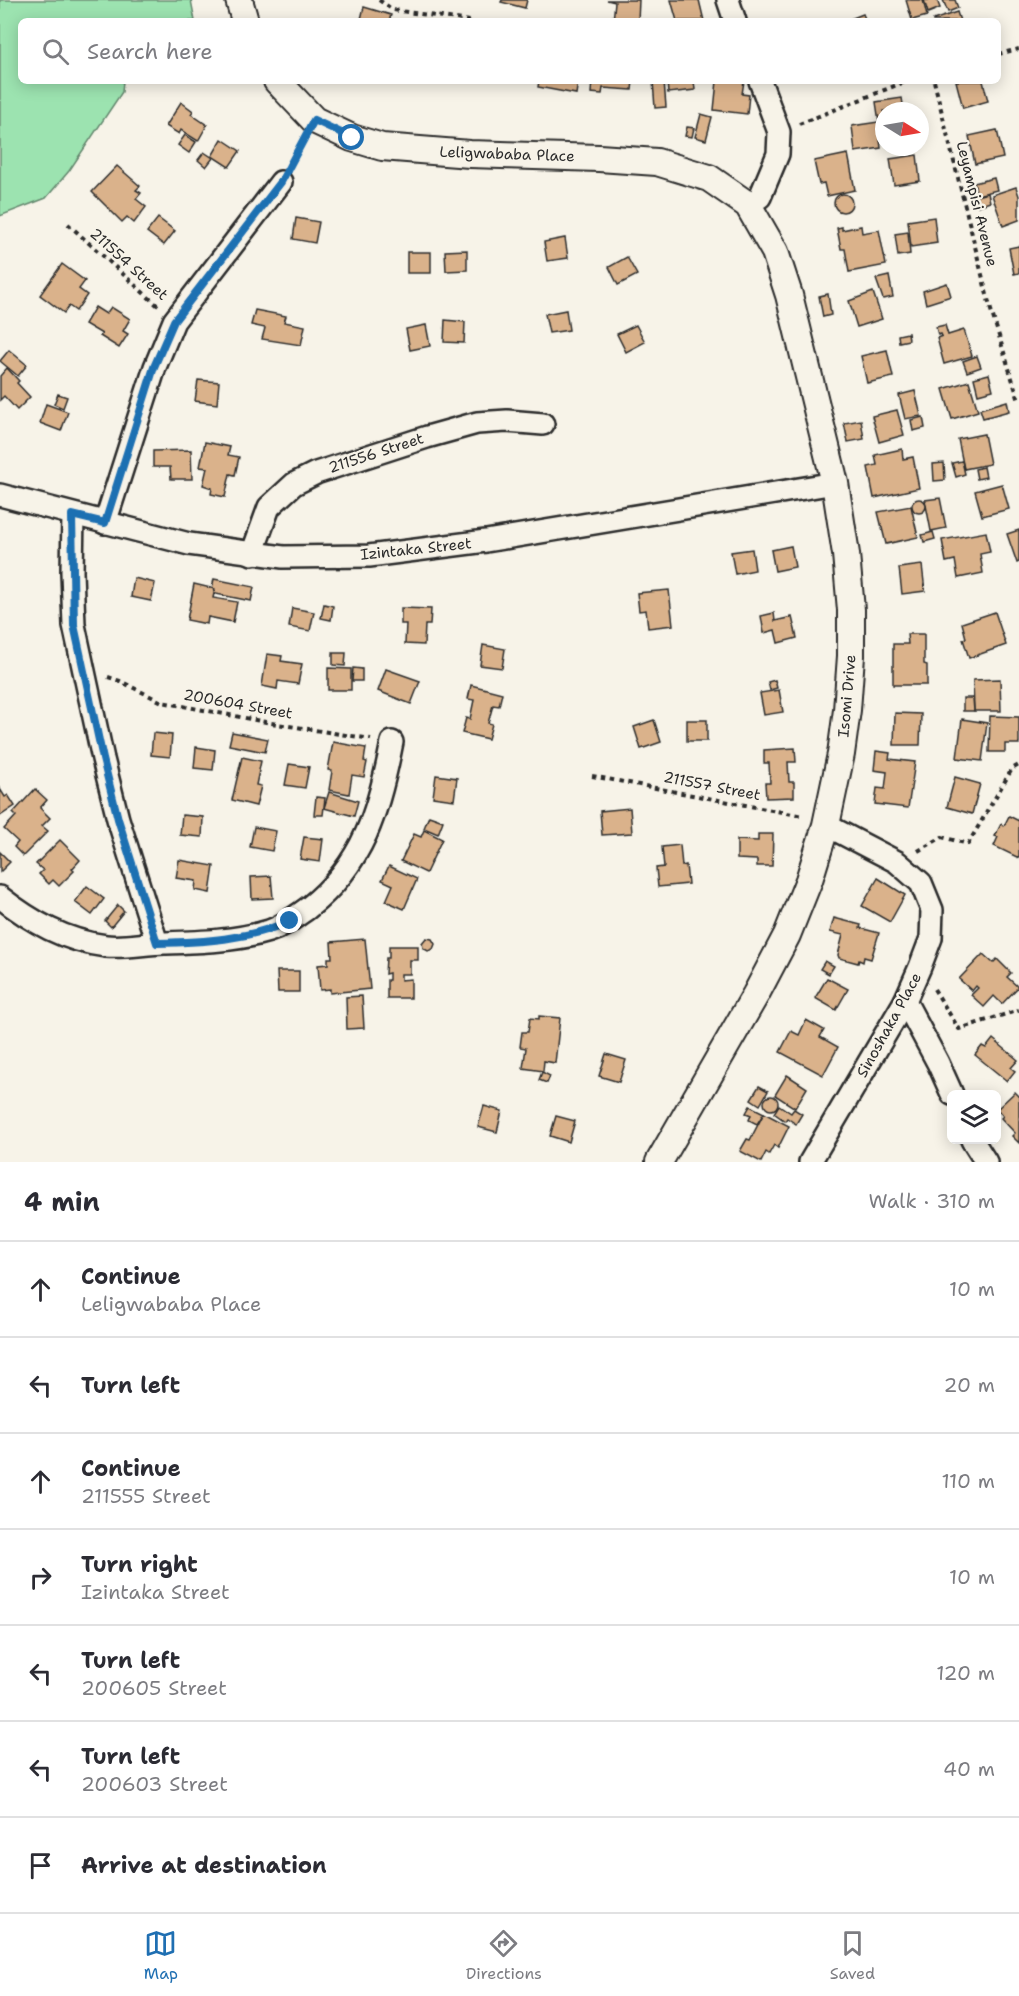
<!DOCTYPE html>
<meta charset="utf-8">
<style>
:root{--surface:#fff;--page:#f2f2f3;--text:#2b2b33;--muted:#7c7c81;--line:#e1e1e2;--accent:#1f6fb2}
body{margin:0;font-family:"Shantell Sans",sans-serif;background:var(--page);color:var(--text)}
.controls{position:absolute;right:18px;bottom:18px;display:grid;overflow:hidden;border-radius:9px;box-shadow:0 3px 15px #0003}
.controls button{width:54px;height:54px;display:grid;place-items:center;padding:0;border:0;border-bottom:2px solid var(--line);background:var(--surface);color:var(--text);font:30px sans-serif}
.compass{position:absolute;left:875px;top:102px;width:54px;height:54px;border-radius:50%;background:var(--surface);box-shadow:0 3px 15px #0003;rotate:101deg}
.stop{position:absolute;width:18px;height:18px;margin:-14px;border:4px solid #1f6fb2;border-radius:50%;background:#fff}
.stop.end{background:#1f6fb2;border-color:#fff;box-shadow:0 2px 6px #0008}
.list{margin:0;padding:0;list-style:none}
h2{display:flex;justify-content:space-between;align-items:center;height:78px;margin:0;padding:0 24px;font-size:26px}
h2 small{font-size:20px;font-weight:400;color:var(--muted)}
.list li{display:grid;grid-template-columns:39px 1fr auto;gap:18px;align-items:center;box-sizing:border-box;height:96px;padding:0 24px;border-top:2px solid var(--line)}
.list b{display:block;font-size:22px;white-space:nowrap}
.list p{margin:0;font-size:20px;white-space:nowrap;color:var(--muted)}
.list em{font-size:20px;font-style:normal;color:var(--muted)}
.icon{flex:none;width:33px;height:33px;fill:none;stroke:currentColor;stroke-width:2;stroke-linecap:round;stroke-linejoin:round}
.map{position:relative;flex:none;width:1019px;height:1162px;overflow:hidden}
.search{position:absolute;background:var(--surface);box-shadow:0 3px 15px #0003;left:18px;right:18px;top:18px;height:66px;display:flex;align-items:center;gap:15px;box-sizing:border-box;padding:0 21px;border-radius:9px;color:var(--muted);font-size:22px}
.sheet{height:750px;background:var(--surface)}
nav{display:flex;justify-content:space-around;align-items:center;box-sizing:border-box;height:84px;border-top:2px solid var(--line);background:var(--surface);font-size:16px;color:var(--muted)}
nav a{display:grid;justify-items:center;gap:3px}
nav .on{color:var(--accent)}
.map>svg:first-child{display:block}
.green{fill:#9ce3b0;stroke:#64876e;stroke-width:1.5}
.building{fill:#dab28b;stroke:#2b2b2b;stroke-width:1.5}
.lines{fill:none;stroke-linecap:round;stroke-linejoin:round}
.minor-casing{stroke:#2b2b2b;stroke-width:26}
.tertiary-casing{stroke:#2b2b2b;stroke-width:30}
.path{stroke:#2b2b2b;stroke-width:4;stroke-dasharray:4.5 4.5;stroke-linecap:butt}
.minor{stroke:#f7f3e8;stroke-width:21}
.tertiary{stroke:#f7f3e8;stroke-width:26}
.route{stroke:#1f6fb2;stroke-width:8}
.labels{text-anchor:middle;stroke-width:4.5;stroke-linejoin:round;paint-order:stroke}
.street-label{font-size:15px;fill:#2b2b2b;stroke:#f7f3e8}
</style>
<div class="map">
<svg width="1019" height="1162" viewBox="0 0 1019 1162">
<rect width="100%" height="100%" fill="#f7f3e8"/>
<filter id="ink" filterUnits="userSpaceOnUse"><feTurbulence type="fractalNoise" baseFrequency=".0167" numOctaves="2"/><feDisplacementMap in="SourceGraphic" scale="12" xChannelSelector="R" yChannelSelector="G"/><feConvolveMatrix kernelMatrix="1 2 1 2 8 2 1 2 1" color-interpolation-filters="sRGB"/></filter>
<g filter="url(#ink)">
<path class="green" d="M0 0H191L195 21H21V81H123L122 92 69 171 46 198 0 216Z"/>
<g class="building">
<path d="M502 0H527L525 8 501 2Z"/>
<path d="M607 0H639L638 21H613L615 2Z"/>
<path d="M671 0H699L704 21H677Z"/>
<path d="M906 0H923L927 16 912 20Z"/>
<path d="M924 0H937L940 8 928 13Z"/>
<path d="M943 0H955L958 8 948 12Z"/>
<path d="M364 7 391 15 389 21H367L361 19Z"/>
<path d="M957 12 960 21H933V20Z"/>
<path d="M863 14 866 21H845Z"/>
<path d="M539 81H578L576 94 538 87Z"/>
<path d="M592 81H633L632 90 603 88 602 94 591 93Z"/>
<path d="M653 81H664L666 107 655 108Z"/>
<path d="M667 81H694L695 90 668 93Z"/>
<path d="M717 81H744L742 94 749 95 747 114 714 110Z"/>
<path d="M956 81H983L988 101 963 108Z"/>
<path d="M902 98 904 111H884V127L880 128 876 102Z"/>
<path d="M181 102 193 111 191 114 207 125 198 141 181 130 179 134 166 126Z"/>
<path d="M701 114 712 117 706 140 695 137Z"/>
<path d="M878 122 881 148 855 152 852 126Z"/>
<path d="M687 127 694 128 692 137 685 136Z"/>
<path d="M997 130 1003 158 975 164 969 136Z"/>
<path d="M185 135 196 142 189 153 178 145Z"/>
<path d="M222 139 240 151 229 167 212 156Z"/>
<path d="M204 152 213 158 206 167 198 160Z"/>
<path d="M848 154 855 190 827 196 824 183 819 184 814 161Z"/>
<path d="M917 155 920 181 894 185 890 159Z"/>
<path d="M117 166 140 186 136 190 141 193 136 199 146 207 134 223 127 217 122 222 92 192Z"/>
<path d="M994 178 997 190 977 195 974 183Z"/>
<path d="M1016 187 1019 196V220L1003 226 992 195Z"/>
<path d="M988 193 990 202 978 206 976 196Z"/>
<circle cx="843" cy="203" r="9"/>
<path d="M934 217 937 243 911 247 908 221Z"/>
<path d="M158 218 175 231 164 245 147 232Z"/>
<path d="M296 218 319 222 315 243 293 239Z"/>
<path d="M861 226 862 233 879 230 886 265 849 272 845 249H841L837 228 842 227V230Z"/>
<path d="M908 232 910 254 898 256 895 234Z"/>
<path d="M565 238 568 258 547 261 544 242Z"/>
<path d="M1019 246V273L1014 274 1009 248Z"/>
<path d="M467 250V270L446 271 445 251Z"/>
<rect x="407" y="252" width="24" height="21"/>
<path d="M627 257 637 275 618 285 609 267Z"/>
<path d="M62 264 85 281 79 289 87 295 76 311 69 306 64 313 40 295Z"/>
<path d="M889 276 893 297 883 299 876 279Z"/>
<path d="M947 283 951 296 926 304 923 291Z"/>
<path d="M873 292 882 319 857 327 849 301Z"/>
<path d="M828 294 831 315 823 317 819 296Z"/>
<path d="M95 307 106 314 111 307 130 319 123 331 128 334 119 348 100 336 102 334 85 324Z"/>
<path d="M255 310 286 316 284 322 305 326 301 345 262 339 265 328 251 325Z"/>
<path d="M566 310 569 330 549 333 545 314Z"/>
<path d="M445 320 465 322 464 343 444 342Z"/>
<path d="M426 325 430 346 410 350 406 329Z"/>
<path d="M636 325 645 342 626 352 617 334Z"/>
<path d="M945 325 948 335 964 330 972 356 944 364 937 338 942 336 941 334 938 335 936 327Z"/>
<path d="M908 333 909 340 899 342 898 335Z"/>
<path d="M9 350 27 365 18 376 0 361Z"/>
<path d="M887 350 893 377 867 383 861 356Z"/>
<path d="M977 356 981 367 967 372 963 361Z"/>
<path d="M7 368 19 381 17 383 30 397 17 410 4 396 0 400V376Z"/>
<path d="M989 374 993 390 978 394 974 378Z"/>
<path d="M198 380 219 382 217 404 195 401Z"/>
<path d="M969 381 978 411 952 419 943 389Z"/>
<path d="M915 391 921 416 905 419 899 395Z"/>
<path d="M58 394 67 397 63 408 54 404Z"/>
<path d="M1007 401 1009 411 983 418 980 409Z"/>
<path d="M46 404 68 412 61 431 40 423Z"/>
<path d="M897 410 904 435 879 442 872 416Z"/>
<path d="M923 417 925 428 913 431 911 420Z"/>
<path d="M861 420 864 439 848 442 844 423Z"/>
<path d="M984 434 990 464 964 469 958 439Z"/>
<path d="M205 442 230 447 228 455 239 457 235 475 230 474 225 497 211 494 212 488 203 485 207 468 200 467Z"/>
<path d="M902 449 903 459 913 457 919 488 874 498 868 467 877 465 875 455Z"/>
<path d="M191 450 192 479H171L170 467H153V451Z"/>
<path d="M962 461 965 474 956 477 952 463Z"/>
<path d="M944 463 945 480 934 481 933 464Z"/>
<path d="M984 467 986 477 977 479 975 469Z"/>
<path d="M1002 484 1009 509 982 516 975 491Z"/>
<path d="M940 498 946 528 931 531 925 500Z"/>
<circle cx="919" cy="506" r="7"/>
<path d="M911 506 918 537 886 544 878 512Z"/>
<path d="M1019 530V562L1017 563 1007 534Z"/>
<path d="M933 532 935 539 924 542 922 535Z"/>
<path d="M986 532 990 552 980 554 983 573 958 578 955 560 946 562 942 540Z"/>
<path d="M791 546 795 567 775 571 771 550Z"/>
<path d="M752 549 755 570 735 574 731 552Z"/>
<path d="M922 565 925 591 902 594 899 568Z"/>
<path d="M134 578 155 583 151 601 131 597Z"/>
<path d="M214 579 254 587 251 601 211 593Z"/>
<path d="M194 584 215 589 213 598 237 602 233 622 208 617 207 624 187 620Z"/>
<path d="M669 590 673 625 648 628 646 610 639 611 637 593Z"/>
<path d="M324 604 333 606 331 620 321 618Z"/>
<path d="M292 608 314 612 310 631 289 627Z"/>
<path d="M401 608 431 609 430 625H425L424 645 405 644 406 624H401Z"/>
<path d="M995 612 1006 645 969 658 963 639 966 638 962 623Z"/>
<path d="M774 613 775 621 792 617 797 638 778 643 775 630 764 633 761 616Z"/>
<path d="M907 634H924V664L927 665V685H893V644H908Z"/>
<path d="M483 645 505 649 502 668 480 665Z"/>
<path d="M333 653H346L345 666 333 665Z"/>
<path d="M267 654 282 656 281 661 302 664 298 684 278 681 277 689 262 686Z"/>
<path d="M328 668 351 669V690H328Z"/>
<path d="M353 668 362 669V681H352Z"/>
<path d="M386 669 420 681 411 704 378 691Z"/>
<path d="M1000 679 1001 711H974L973 680Z"/>
<path d="M775 680 777 688 770 690 768 682Z"/>
<path d="M471 685 502 693 499 706 493 705 488 723 492 724 488 739 462 733 466 718 470 719 474 700 468 699Z"/>
<path d="M779 690 783 712 764 715 760 693Z"/>
<path d="M963 698H973L974 711H963Z"/>
<path d="M895 713 921 714 920 745H894Z"/>
<path d="M990 716 1019 717V744H1005V752H989Z"/>
<path d="M962 719 987 723 982 761 957 758Z"/>
<path d="M654 720 661 742 641 749 634 727Z"/>
<rect x="687" y="720" width="20" height="21"/>
<path d="M232 732 268 739 265 752 229 745Z"/>
<path d="M153 733 172 735 170 757 151 755Z"/>
<path d="M333 742 366 748 364 761 367 762 364 777 352 775 349 794 329 790 332 771 328 770Z"/>
<path d="M196 747 215 750 213 770 194 768Z"/>
<path d="M795 748 796 762H788L789 782H794V797L766 798 765 783H770L769 763H764V750Z"/>
<path d="M876 751 890 753 889 759 915 762 908 808 875 804 877 788 885 789 887 772 874 770Z"/>
<path d="M242 757 261 761 256 785 261 786 256 806 232 800Z"/>
<path d="M289 764 309 767 305 788 285 785Z"/>
<path d="M436 775 457 778 454 800 433 797Z"/>
<path d="M955 777 980 784 972 814 947 807Z"/>
<path d="M0 789 5 797 8 795 15 806 0 816Z"/>
<path d="M35 789 47 800 40 808 50 818 42 826 48 831 23 856 14 847 18 842 4 829 16 816 13 813Z"/>
<path d="M329 792 358 801 354 816 324 808Z"/>
<path d="M316 797 325 798 323 815H314Z"/>
<path d="M630 808 632 833 602 835 600 811Z"/>
<path d="M182 815 203 817 202 837 180 835Z"/>
<path d="M429 816 443 821 438 834 424 828Z"/>
<path d="M1009 816 1019 821V858L994 846 998 837 995 836 1001 824 1004 826Z"/>
<path d="M254 827 276 831 272 851 250 847Z"/>
<path d="M424 830 442 839 426 873 401 861 414 834 421 837Z"/>
<path d="M758 834H773L772 866H757V860L737 859V840L758 841Z"/>
<path d="M304 837 323 839 320 862 300 859Z"/>
<path d="M60 840 80 860 72 869 74 871 59 886 53 880 49 884 39 874 43 870 36 864Z"/>
<path d="M680 845 682 866 686 865 688 884 658 887 656 868 664 867 662 847Z"/>
<path d="M0 852 10 862 0 872Z"/>
<path d="M179 860 214 866 210 893 195 890 196 881 176 878Z"/>
<path d="M389 866 417 879 404 909 386 901 393 885 382 880Z"/>
<path d="M271 876 273 898 252 899 251 877Z"/>
<path d="M878 878 905 895 890 922 862 906Z"/>
<path d="M87 886 104 899 92 915 75 902Z"/>
<path d="M118 905 124 911 111 927 105 921Z"/>
<path d="M834 918 861 925 860 928 879 933 871 959 864 957 863 962 859 960 858 963 839 958 838 955 843 935 830 932Z"/>
<path d="M426 938 432 939 435 944 433 949 428 951 423 948 422 943Z"/>
<path d="M365 939 370 989 330 993V989L320 990 318 965 328 964V958H332L331 942Z"/>
<path d="M389 946H418V960H410V974H401V980L411 979V998H387V980H389V973L385 974 386 958H389Z"/>
<path d="M983 954 993 963 997 959 1011 973 1007 977 1018 987 1002 1004 994 996 984 1007 971 995 978 988 976 986 972 991 959 979Z"/>
<path d="M825 961 834 966 829 974 820 969Z"/>
<path d="M277 971H299V992H278Z"/>
<path d="M827 978 848 989 836 1010 815 998Z"/>
<path d="M362 996 364 1028 347 1029 346 997Z"/>
<path d="M539 1016 560 1018 555 1063 544 1061 543 1071 523 1068 526 1048 520 1047 522 1032H528L530 1018 539 1019Z"/>
<path d="M806 1020 824 1030 820 1037 838 1047 823 1075 780 1052 791 1031 799 1035Z"/>
<path d="M993 1039 1018 1060 1011 1068 1015 1071 1007 1081 975 1055 982 1046 986 1048Z"/>
<path d="M606 1054 626 1060 619 1082 599 1076Z"/>
<path d="M542 1072 550 1076 547 1083 539 1080Z"/>
<path d="M787 1075 807 1088 795 1108 775 1095Z"/>
<path d="M759 1086 768 1091 760 1105 751 1099Z"/>
<path d="M1015 1092 1019 1096V1143L1012 1136 1015 1133 1001 1118 1003 1116 997 1109Z"/>
<circle cx="771" cy="1103" r="7"/>
<path d="M779 1105 791 1113 794 1109 802 1114 796 1124 787 1118 785 1121 774 1113Z"/>
<path d="M484 1106 502 1111 497 1132 478 1127Z"/>
<path d="M750 1106 764 1113 757 1124 749 1120 751 1115 746 1113Z"/>
<path d="M764 1113 789 1126 778 1148 774 1145 769 1154 766 1152 761 1162 740 1151 747 1139 750 1140Z"/>
<path d="M556 1116 575 1121 569 1142 550 1136Z"/>
</g>
<g class="lines">
<g class="minor-casing">
<g id="minor">
<path d="M728 0 735 21"/>
<path d="M748 205 760 197 778 154 779 132 760 81"/>
<path d="M0 495 189 544 283 557 369 556 486 541 835 483"/>
<path d="M73 515 72 572 74 625 103 759 118 819 157 943"/>
<path d="M105 523 155 367 174 321 281 182"/>
<path d="M252 554 269 507 294 484 316 473 427 437 477 423 507 421 543 424"/>
<path d="M0 897C32 922 65 941 106 946 125 948 146 943 165 943 199 942 236 941 269 931 284 926 295 917 308 908 364 864 379 809 392 742"/>
<path d="M905 1001 938 1063 952 1094"/>
<path d="M972 1140 986 1162"/>
<path d="M810 1162 905 1001 920 967 931 938 932 910 921 883 897 862 826 825"/>
</g>
</g>
<g class="tertiary-casing">
<g id="tertiary">
<path d="M239 0 245 21"/>
<path d="M277 81 314 120 352 138 382 147 470 154 599 158 657 162 709 178 748 205 775 252 789 295 835 483 846 554 851 610V656L847 710 841 754 826 825 809 880 787 935 756 994 659 1162"/>
</g>
</g>
<g class="path">
<path d="M379 0 393 10 470 21"/>
<path d="M998 54 1019 49"/>
<path d="M934 81 990 307 1019 401"/>
<path d="M799 124 907 81"/>
<path d="M290 165 303 140"/>
<path d="M68 224 158 306"/>
<path d="M108 677 120 681 162 702 271 723 371 739"/>
<path d="M592 776 803 816"/>
<path d="M918 851 942 837 968 844 1012 769 1019 765"/>
<path d="M934 989 959 1029 1019 1010"/>
</g>
<use href="#minor" class="minor"/>
<use href="#tertiary" class="tertiary"/>
</g>
</g>
<g class="lines" filter="url(#ink)">
<path class="route" d="M290 921C247 940 203 942 157 943L118 819 103 759 74 625 72 515 105 523 154 367 174 321 281 182 314 120 352 138"/>
</g>
<g class="labels">
<g class="street-label">
<text transform="translate(507 154) rotate(2)" y="5">Leligwababa Place</text>
<text transform="translate(977 204) rotate(76)" y="5">Leyampisi Avenue</text>
<text transform="translate(129 264) rotate(42)" y="5">211554 Street</text>
<text transform="translate(376 453) rotate(-18)" y="5">211556 Street</text>
<text transform="translate(416 549) rotate(-6)" y="5">Izintaka Street</text>
<text transform="translate(847 696) rotate(-85)" y="5">Isomi Drive</text>
<text transform="translate(238 704) rotate(10)" y="5">200604 Street</text>
<text transform="translate(712 786) rotate(11)" y="5">211557 Street</text>
<text transform="translate(889 1025) rotate(-61)" y="5">Sinoshaka Place</text>
</g>
</g>
</svg>
<div class="controls">
<button><svg class="icon" aria-label="layers" viewBox="0 0 24 24"><path d="M12 4l9 5-9 5-9-5zM3 14l9 5 9-5"/></svg></button>
</div>
<svg class="compass" viewBox="-18 -18 36 36"><path d="M0-13l5 13h-10z" fill="#e53935"/><path d="M0 13l5-13h-10z" fill="#7c7c81"/></svg>
<div class="stop" style="left:352px;top:138px"></div>
<div class="stop end" style="left:290px;top:921px"></div>
<div class="search"><svg class="icon" aria-label="search" viewBox="0 0 24 24"><circle cx="10" cy="10" r="6"/><path d="M15 15l6 6"/></svg>Search here</div>
</div>
<section class="sheet">
<h2>4 min<small>Walk · 310 m</small></h2>
<ul class="list">
<li><svg class="icon" aria-label="ahead" viewBox="0 0 24 24"><path d="M12 20V5M6 11l6-6 6 6"/></svg><div><b>Continue</b><p>Leligwababa Place</p></div><em>10 m</em></li>
<li><svg class="icon" aria-label="left" viewBox="0 0 24 24"><path d="M17 20v-9H6M10 6l-5 5 5 5"/></svg><div><b>Turn left</b></div><em>20 m</em></li>
<li><svg class="icon" aria-label="ahead" viewBox="0 0 24 24"><path d="M12 20V5M6 11l6-6 6 6"/></svg><div><b>Continue</b><p>211555 Street</p></div><em>110 m</em></li>
<li><svg class="icon" aria-label="right" viewBox="0 0 24 24"><path d="M7 20v-9h11M14 6l5 5-5 5"/></svg><div><b>Turn right</b><p>Izintaka Street</p></div><em>10 m</em></li>
<li><svg class="icon" aria-label="left" viewBox="0 0 24 24"><path d="M17 20v-9H6M10 6l-5 5 5 5"/></svg><div><b>Turn left</b><p>200605 Street</p></div><em>120 m</em></li>
<li><svg class="icon" aria-label="left" viewBox="0 0 24 24"><path d="M17 20v-9H6M10 6l-5 5 5 5"/></svg><div><b>Turn left</b><p>200603 Street</p></div><em>40 m</em></li>
<li><svg class="icon" aria-label="arrive" viewBox="0 0 24 24"><path d="M6 21V4h12l-3 4 3 4H6"/></svg><div><b>Arrive at destination</b></div></li>
</ul>
</section>
<nav>
<a class="on"><svg class="icon" aria-label="map" viewBox="0 0 24 24"><path d="M3 6l6-2 6 2 6-2v14l-6 2-6-2-6 2zM9 4v14M15 6v14"/></svg>Map</a>
<a><svg class="icon" aria-label="directions" viewBox="0 0 24 24"><path d="M12 3l9 9-9 9-9-9zM9 14v-3h6M13 9l2 2-2 2"/></svg>Directions</a>
<a><svg class="icon" aria-label="saved" viewBox="0 0 24 24"><path d="M7 4h10v16l-5-4-5 4z"/></svg>Saved</a>
</nav>
